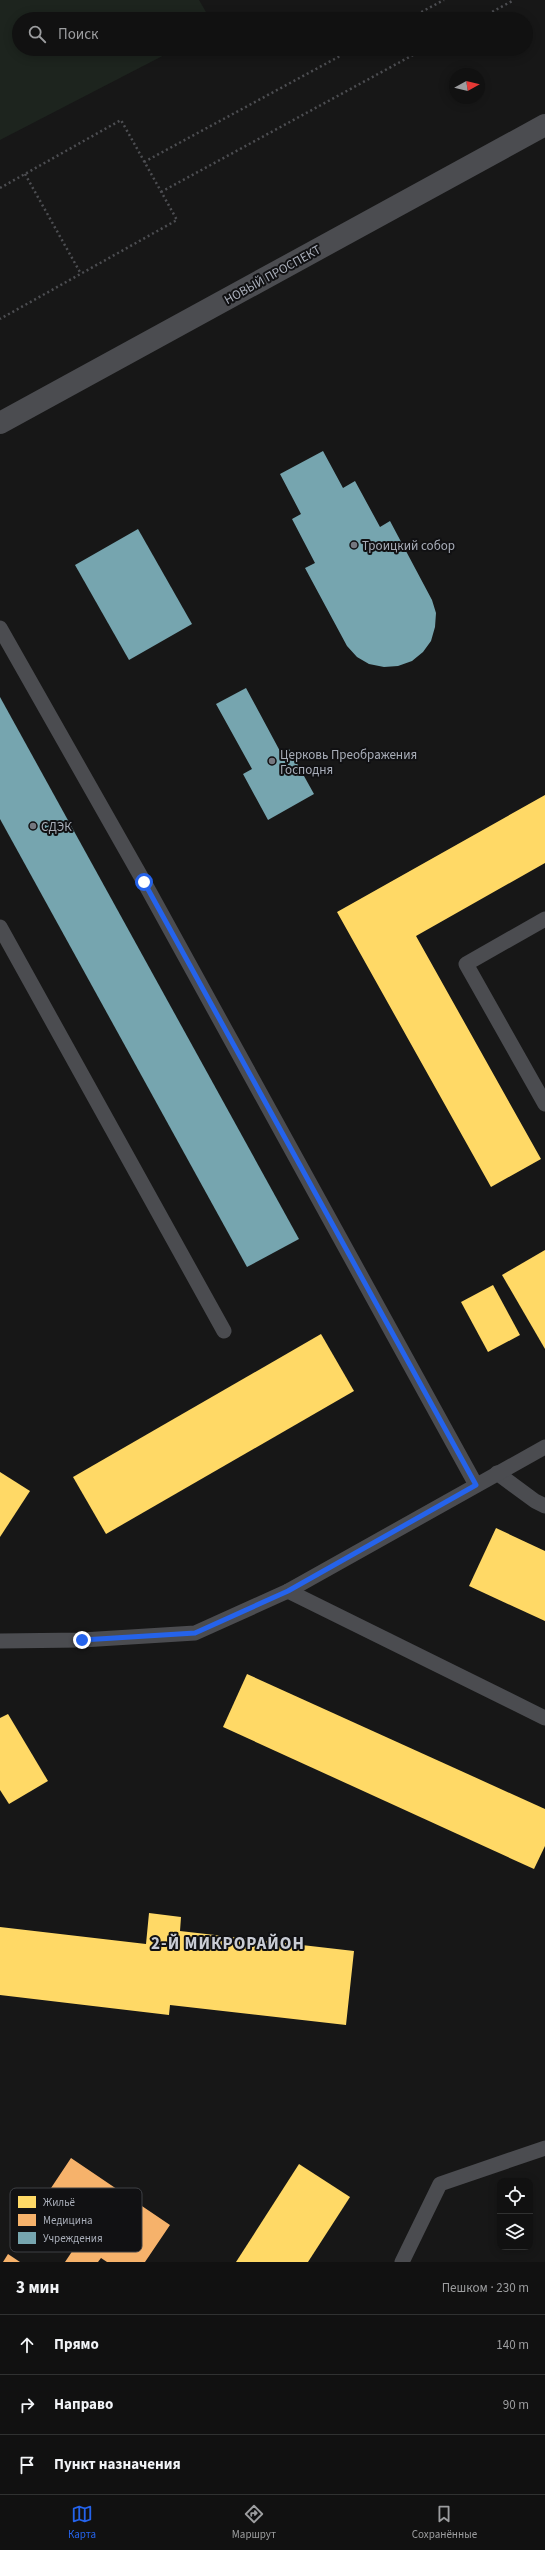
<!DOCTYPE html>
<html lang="ru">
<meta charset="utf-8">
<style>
:root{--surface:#111;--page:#1e1f1f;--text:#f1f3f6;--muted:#9c9d9f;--line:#303131;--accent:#2563eb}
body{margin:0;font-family:"Source Sans 3",sans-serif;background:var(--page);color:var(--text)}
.controls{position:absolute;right:12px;bottom:12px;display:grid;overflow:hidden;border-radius:8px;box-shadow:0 2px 10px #0003}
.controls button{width:36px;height:36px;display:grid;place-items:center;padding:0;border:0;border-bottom:1px solid var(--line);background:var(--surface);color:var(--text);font:20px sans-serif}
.compass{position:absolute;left:449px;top:68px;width:36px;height:36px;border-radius:50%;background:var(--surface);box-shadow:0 2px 10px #0003;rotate:82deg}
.stop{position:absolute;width:12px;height:12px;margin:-9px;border:3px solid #2563eb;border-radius:50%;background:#fff}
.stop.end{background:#2563eb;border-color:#fff;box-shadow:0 1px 4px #0008}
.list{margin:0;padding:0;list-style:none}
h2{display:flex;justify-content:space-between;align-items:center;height:52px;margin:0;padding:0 16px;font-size:17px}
h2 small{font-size:13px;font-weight:400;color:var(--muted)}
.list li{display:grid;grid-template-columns:26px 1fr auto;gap:12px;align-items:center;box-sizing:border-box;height:60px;padding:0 16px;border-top:1px solid var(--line)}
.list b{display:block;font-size:15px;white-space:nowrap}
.list em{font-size:13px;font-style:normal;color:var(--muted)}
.icon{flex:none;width:22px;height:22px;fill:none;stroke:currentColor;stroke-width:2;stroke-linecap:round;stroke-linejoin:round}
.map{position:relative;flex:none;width:545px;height:2262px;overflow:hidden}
.search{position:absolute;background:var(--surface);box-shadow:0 2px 10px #0003;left:12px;right:12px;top:12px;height:44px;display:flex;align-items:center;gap:10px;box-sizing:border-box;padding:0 14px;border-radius:22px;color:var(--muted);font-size:15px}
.sheet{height:232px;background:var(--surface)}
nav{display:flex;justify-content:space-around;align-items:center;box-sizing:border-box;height:56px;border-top:1px solid var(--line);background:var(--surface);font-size:11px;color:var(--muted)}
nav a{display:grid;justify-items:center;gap:2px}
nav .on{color:var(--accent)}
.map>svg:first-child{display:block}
.green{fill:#1d241e}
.homes{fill:#ffd966}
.health{fill:#f6b26b}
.public{fill:#76a5af}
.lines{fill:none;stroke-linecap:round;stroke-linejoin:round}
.path{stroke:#4d4e52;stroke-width:2.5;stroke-dasharray:2 3;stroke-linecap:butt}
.service{stroke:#4b4c50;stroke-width:15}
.tertiary{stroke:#4b4c50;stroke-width:22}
.route{stroke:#2563eb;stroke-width:5}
.poi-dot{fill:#757880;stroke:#111113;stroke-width:1.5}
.labels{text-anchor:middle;stroke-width:4;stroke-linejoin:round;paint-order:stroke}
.street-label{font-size:13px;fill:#a8adb8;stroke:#111113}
.poi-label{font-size:13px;fill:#a8adb8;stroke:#111113;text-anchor:start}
.district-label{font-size:17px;font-weight:bold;letter-spacing:1px;fill:#c9ccd4;stroke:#111113}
.key{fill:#111113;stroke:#3e4045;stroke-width:1}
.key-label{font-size:11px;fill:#a8adb8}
</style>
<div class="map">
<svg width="545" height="2262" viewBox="0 0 545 2262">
<rect width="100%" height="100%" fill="#171717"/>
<path class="green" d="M0 0H199L210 19H19V49H176L0 140Z"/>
<g class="homes">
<path d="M545 795V863L416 936 541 1159 491 1187 337 912Z"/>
<path d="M545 1250V1349L502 1275Z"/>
<path d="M493 1285 520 1335 488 1352 461 1302Z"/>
<path d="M321 1334 354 1391 106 1534 73 1477Z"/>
<path d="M0 1472 30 1491 0 1537Z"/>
<path d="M496 1528 545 1551V1621L469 1586Z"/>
<path d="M247 1674 545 1809V1846L534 1869 223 1727Z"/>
<path d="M8 1714 48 1781 9 1804 0 1790V1718Z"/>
<path d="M149 1913 181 1917 180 1931 354 1951 346 2025 170 2005 169 2015 0 1995V1927L146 1944Z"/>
<path d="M299 2164 350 2197 308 2262H236Z"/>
</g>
<g class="health">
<path d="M71 2158 170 2225 145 2262H107L101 2258 98 2262H65L79 2241 35 2212Z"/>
<path d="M8 2254 20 2262H3Z"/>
</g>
<g class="public">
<path d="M323 451 343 488 355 481 380 527 390 521 432 600 436 613 435 627 431 641 423 652 412 661 398 666 384 667 369 664 357 657 347 646 305 568 315 563 292 519 301 514 280 474Z"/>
<path d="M138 529 192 624 129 660 75 565Z"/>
<path d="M246 688 281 753 289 749 314 794 268 820 243 774 252 769 216 704Z"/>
<path d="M0 697 299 1239 247 1267 0 819Z"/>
</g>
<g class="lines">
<g class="path">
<path d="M408 19 444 0"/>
<path d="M479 19 514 0"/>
<path d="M144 162 353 49"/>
<path d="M25 174 81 274"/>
<path d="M0 188 121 120 177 220 0 319"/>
<path d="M161 192 424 49"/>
</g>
<g class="service">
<path d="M0 628 144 882 476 1485"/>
<path d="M545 919 466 964 545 1104"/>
<path d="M0 927 224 1331"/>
<path d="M497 1473 535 1501 545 1506"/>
<path d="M288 1591 545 1447"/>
<path d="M0 1641 82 1640 195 1633 288 1591 545 1718"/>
<path d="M402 2262 440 2184 545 2148"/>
</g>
<path class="tertiary" d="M0 423 545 125"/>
</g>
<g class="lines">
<path class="route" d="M82 1640 195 1633 288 1591 476 1485 144 882"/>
</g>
<g class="poi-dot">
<circle cx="354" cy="545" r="4"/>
<circle cx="272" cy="761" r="4"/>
<circle cx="33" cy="826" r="4"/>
</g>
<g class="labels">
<g class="street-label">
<text transform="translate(272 274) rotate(-29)" y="5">НОВЫЙ ПРОСПЕКТ</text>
</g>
<g class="poi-label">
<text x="362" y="550">Троицкий собор</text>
<text x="280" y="759">Церковь Преображения<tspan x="280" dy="15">Господня</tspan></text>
<text x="41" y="831">СДЭК</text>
</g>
<g class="district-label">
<text x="228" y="1949">2-Й МИКРОРАЙОН</text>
</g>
</g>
<rect x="10" y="2188" width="132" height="64" rx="6" class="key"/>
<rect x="18" y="2196" width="18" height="12" fill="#ffd966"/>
<rect x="18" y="2214" width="18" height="12" fill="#f6b26b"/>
<rect x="18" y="2232" width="18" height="12" fill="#76a5af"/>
<g class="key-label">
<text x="43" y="2206">Жильё</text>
<text x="43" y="2224">Медицина</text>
<text x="43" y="2242">Учреждения</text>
</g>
</svg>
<div class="controls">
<button><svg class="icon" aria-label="locate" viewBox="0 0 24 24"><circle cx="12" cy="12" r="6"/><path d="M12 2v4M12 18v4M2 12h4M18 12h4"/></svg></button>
<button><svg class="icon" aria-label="layers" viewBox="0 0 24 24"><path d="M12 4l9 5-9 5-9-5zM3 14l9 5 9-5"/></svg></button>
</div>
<svg class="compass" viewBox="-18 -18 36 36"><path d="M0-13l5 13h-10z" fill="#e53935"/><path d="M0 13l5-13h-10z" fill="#9c9d9f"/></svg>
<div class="stop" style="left:144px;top:882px"></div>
<div class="stop end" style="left:82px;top:1640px"></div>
<div class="search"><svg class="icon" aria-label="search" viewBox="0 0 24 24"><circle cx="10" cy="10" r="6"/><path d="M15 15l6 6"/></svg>Поиск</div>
</div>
<section class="sheet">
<h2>3 мин<small>Пешком · 230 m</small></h2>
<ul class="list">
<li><svg class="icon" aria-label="ahead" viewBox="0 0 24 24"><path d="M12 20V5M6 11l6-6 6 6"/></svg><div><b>Прямо</b></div><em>140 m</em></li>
<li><svg class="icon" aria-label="right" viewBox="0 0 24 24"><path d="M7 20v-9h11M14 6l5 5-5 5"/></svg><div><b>Направо</b></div><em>90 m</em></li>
<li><svg class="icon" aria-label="arrive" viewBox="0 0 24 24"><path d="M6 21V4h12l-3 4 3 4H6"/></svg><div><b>Пункт назначения</b></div></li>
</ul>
</section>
<nav>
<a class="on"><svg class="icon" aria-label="map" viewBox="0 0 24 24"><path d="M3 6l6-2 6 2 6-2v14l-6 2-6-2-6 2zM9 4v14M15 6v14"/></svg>Карта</a>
<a><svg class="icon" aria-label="directions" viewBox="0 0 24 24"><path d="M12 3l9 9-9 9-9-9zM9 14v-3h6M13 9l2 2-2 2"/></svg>Маршрут</a>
<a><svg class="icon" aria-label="saved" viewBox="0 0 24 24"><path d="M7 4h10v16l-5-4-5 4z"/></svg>Сохранённые</a>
</nav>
